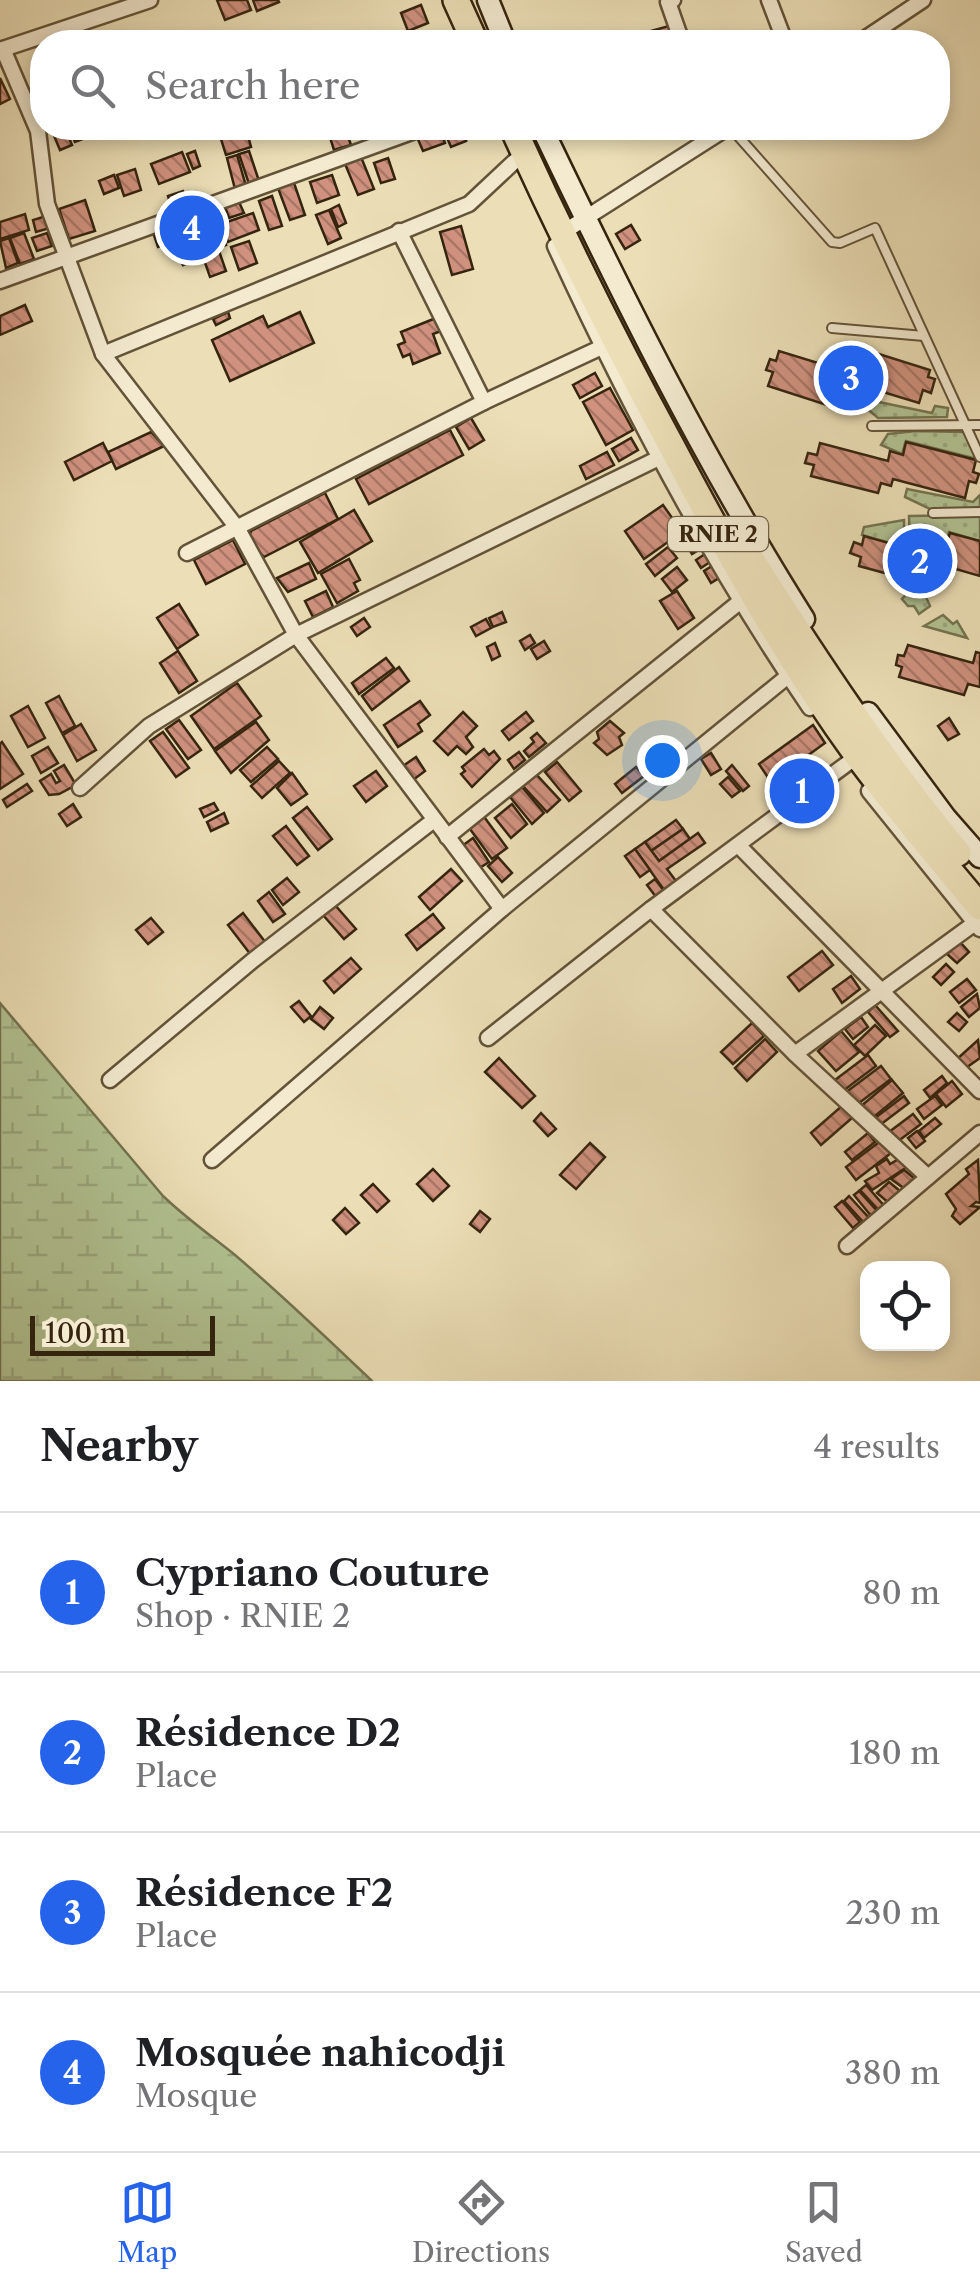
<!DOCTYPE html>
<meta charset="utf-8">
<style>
:root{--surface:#fff;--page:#f2f2f2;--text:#202124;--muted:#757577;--line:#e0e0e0;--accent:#2563eb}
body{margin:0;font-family:"Libre Caslon Text",serif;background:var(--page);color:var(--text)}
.controls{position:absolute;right:30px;bottom:30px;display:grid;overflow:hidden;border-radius:20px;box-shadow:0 5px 15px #0003}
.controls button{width:90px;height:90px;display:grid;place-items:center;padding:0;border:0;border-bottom:2px solid var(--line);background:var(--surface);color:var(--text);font:50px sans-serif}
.scale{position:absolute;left:30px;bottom:25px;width:185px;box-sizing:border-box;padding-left:10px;border:5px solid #35240e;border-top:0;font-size:28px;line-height:35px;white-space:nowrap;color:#35240e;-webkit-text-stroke:8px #f3ead0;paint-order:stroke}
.you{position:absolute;left:662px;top:760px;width:35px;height:35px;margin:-25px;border:8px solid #fff;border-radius:50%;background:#1a73e8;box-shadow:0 0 0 15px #1a73e833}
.badge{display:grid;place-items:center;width:65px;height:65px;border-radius:50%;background:var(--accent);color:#fff;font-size:32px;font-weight:700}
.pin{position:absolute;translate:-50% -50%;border:5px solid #fff;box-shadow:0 2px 10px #0006}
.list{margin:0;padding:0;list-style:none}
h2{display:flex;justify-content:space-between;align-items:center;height:130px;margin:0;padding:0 40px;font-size:42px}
h2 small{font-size:32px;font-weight:400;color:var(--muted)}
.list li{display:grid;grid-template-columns:65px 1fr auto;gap:30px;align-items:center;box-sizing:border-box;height:160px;padding:0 40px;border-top:2px solid var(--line)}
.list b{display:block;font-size:38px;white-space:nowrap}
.list p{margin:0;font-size:32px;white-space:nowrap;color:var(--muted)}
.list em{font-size:32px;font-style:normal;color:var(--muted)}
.icon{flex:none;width:55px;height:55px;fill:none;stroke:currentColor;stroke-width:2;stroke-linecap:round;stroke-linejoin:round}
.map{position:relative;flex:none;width:980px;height:1381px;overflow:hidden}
.search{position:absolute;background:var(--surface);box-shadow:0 5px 15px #0003;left:30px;right:30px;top:30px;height:110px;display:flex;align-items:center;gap:25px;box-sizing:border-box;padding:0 35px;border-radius:40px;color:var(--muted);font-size:38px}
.sheet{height:770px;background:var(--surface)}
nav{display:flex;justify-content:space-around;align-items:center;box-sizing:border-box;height:140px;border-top:2px solid var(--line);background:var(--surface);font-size:28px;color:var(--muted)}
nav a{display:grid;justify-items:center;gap:5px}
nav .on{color:var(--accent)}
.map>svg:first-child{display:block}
.green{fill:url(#green-dots);stroke:#747450;stroke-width:2.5}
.wetland{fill:url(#wetland-marsh);stroke:#747450;stroke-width:2.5}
.building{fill:url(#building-back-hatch);stroke:#35240e;stroke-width:2.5}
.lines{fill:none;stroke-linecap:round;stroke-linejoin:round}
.lane-casing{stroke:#635338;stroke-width:12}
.street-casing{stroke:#635338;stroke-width:19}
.secondary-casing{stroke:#35240e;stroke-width:25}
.highway-casing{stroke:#35240e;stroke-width:30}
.lane{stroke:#f3ead0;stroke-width:8}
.street{stroke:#f3ead0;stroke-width:14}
.secondary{stroke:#f3ead0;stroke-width:20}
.highway{stroke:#ecdfb7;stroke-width:25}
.labels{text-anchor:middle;stroke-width:10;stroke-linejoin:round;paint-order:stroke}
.shield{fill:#f3ead0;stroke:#6e5f48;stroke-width:2.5}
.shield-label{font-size:22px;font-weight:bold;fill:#35240e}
</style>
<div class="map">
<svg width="980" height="1381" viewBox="0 0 980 1381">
<defs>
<pattern id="green-dots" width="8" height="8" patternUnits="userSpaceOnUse" patternTransform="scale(2.5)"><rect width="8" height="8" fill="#b2c393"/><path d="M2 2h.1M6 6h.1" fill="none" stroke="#9aa77e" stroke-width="1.8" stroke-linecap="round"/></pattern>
<pattern id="wetland-marsh" width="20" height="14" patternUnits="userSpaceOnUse" patternTransform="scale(2.5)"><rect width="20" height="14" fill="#b2c393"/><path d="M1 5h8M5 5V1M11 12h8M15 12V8" fill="none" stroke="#9aa77e"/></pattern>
<pattern id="building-back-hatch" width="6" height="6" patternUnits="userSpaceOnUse" patternTransform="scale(2.5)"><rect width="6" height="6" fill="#d0927f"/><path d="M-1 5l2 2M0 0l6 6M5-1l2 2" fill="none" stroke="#a76"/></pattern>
</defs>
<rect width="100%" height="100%" fill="#ecdfb7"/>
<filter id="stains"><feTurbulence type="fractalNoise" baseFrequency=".002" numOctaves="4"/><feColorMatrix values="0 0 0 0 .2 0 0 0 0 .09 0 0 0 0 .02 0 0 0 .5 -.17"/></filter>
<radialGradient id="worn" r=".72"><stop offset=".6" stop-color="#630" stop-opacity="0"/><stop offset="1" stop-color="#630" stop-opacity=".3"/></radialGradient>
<g class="green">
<path d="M869 400 932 413 935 406 948 408 947 417 878 418 865 407Z"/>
<path d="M916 431 964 432 977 459 906 441 902 454 881 445 888 434Z"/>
<path d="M907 489 973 502 980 495V509H930L905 497Z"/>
<path d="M980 515V541L949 532 946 544 934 541 930 554 910 548 909 516Z"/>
<path d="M904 520V547L862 535 864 527Z"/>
<path d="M920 584 930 606 919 614 914 606H908L902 599 910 590 917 592Z"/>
<path d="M943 615 953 624 957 621 967 638 924 626Z"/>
</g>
<path class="wetland" d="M0 1003 163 1196C186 1218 210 1235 235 1255 282 1295 327 1338 372 1381H0Z"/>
<g class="building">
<path d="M217 0H247L251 10 225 20Z"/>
<path d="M253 0H278L279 2 257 11Z"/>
<path d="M421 5 428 23 408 31 401 13Z"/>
<path d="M669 26 674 42H638L636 35Z"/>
<path d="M0 78 10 99 0 104Z"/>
<path d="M42 94V118L34 98Z"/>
<path d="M65 128 72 145 60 150 52 131Z"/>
<path d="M69 128H85L88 137 75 142Z"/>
<path d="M327 128H345L351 145 334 150Z"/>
<path d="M461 128 466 141 451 147 445 133Z"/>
<path d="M463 128H478L481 134 468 139Z"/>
<path d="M440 129 445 143 423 151 417 137Z"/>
<path d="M247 132 251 147 226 155 221 139Z"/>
<path d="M195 151 200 166 193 169 187 154Z"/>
<path d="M249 151 259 181 249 184 239 154Z"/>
<path d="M182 152 190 172 159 184 151 164Z"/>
<path d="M237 155 246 186 235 189 227 158Z"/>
<path d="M361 157 374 189 358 195 345 164Z"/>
<path d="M388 158 395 179 381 183 374 163Z"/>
<path d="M135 169 141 190 124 196 117 175Z"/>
<path d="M114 175 119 188 104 194 99 181Z"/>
<path d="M332 175 339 195 317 203 310 182Z"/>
<path d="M294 183 305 215 290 220 278 188Z"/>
<path d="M183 191 187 204 172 209 168 196Z"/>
<path d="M272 196 282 226 269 230 259 201Z"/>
<path d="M85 200 95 231 69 239 59 209Z"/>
<path d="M239 202 244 213 229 218 225 207Z"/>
<path d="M339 205 346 223 338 227 331 209Z"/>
<path d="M329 210 341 238 328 244 316 215Z"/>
<path d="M215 212 226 245 211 250 200 217Z"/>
<path d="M253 213 259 230 228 242 221 224Z"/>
<path d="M25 214 29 230 0 239V222Z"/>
<path d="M46 216 50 228 36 232 33 220Z"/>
<path d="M631 225 640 240 625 249 616 234Z"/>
<path d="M461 226 473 269 452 275 440 232Z"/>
<path d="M165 231 169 243 158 247 154 235Z"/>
<path d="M24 233 34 259 20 264 10 238Z"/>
<path d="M47 233 52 246 37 251 32 238Z"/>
<path d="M199 233 209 253 183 265 173 245Z"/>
<path d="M9 238 18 263 6 268 0 241Z"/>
<path d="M249 241 257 263 239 270 231 247Z"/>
<path d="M219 251 226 271 210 277 203 257Z"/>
<path d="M25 305 32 321 0 335V316Z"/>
<path d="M228 312 230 318 216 325 213 319Z"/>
<path d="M300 312 314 343 230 381 212 340 263 316 268 327Z"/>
<path d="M436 318 441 331 433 334 440 353 413 364 410 354 403 357 398 345 405 342 401 332Z"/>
<path d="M863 349 930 370 928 377 935 379 931 393 923 390 919 403 860 385 856 397 838 392 833 407 768 386 773 372 766 370 770 359 776 361 779 351 844 371 848 359 859 363Z"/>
<path d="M595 373 602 386 580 398 573 385Z"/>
<path d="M610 388 633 430 606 445 583 402Z"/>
<path d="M471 418 484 440 469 449 456 427Z"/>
<path d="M450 430 463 455 369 504 356 479Z"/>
<path d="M151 432 164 446 116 469 108 452Z"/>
<path d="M631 438 638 450 619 461 612 449Z"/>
<path d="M906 442 976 460 973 472 979 474 976 483 969 481 965 498 893 479 891 486 881 483 878 493 811 476 814 465 805 463 808 453 817 455 820 443 888 461 890 451 903 455Z"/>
<path d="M103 443 112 461 74 480 65 462Z"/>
<path d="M607 452 614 465 586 479 580 466Z"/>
<path d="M325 493 338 519 264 557 248 540 251 531Z"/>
<path d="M663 505 682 532 644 559 625 531Z"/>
<path d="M354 510 372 541 318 573 300 542Z"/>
<path d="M694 528 705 546 692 554 681 536Z"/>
<path d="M950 533 980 541V576L942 565 936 587 859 566 861 557 850 553 854 542 862 545 864 536 931 555 934 542 946 545Z"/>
<path d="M233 540 245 564 206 584 194 560Z"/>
<path d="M668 547 677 558 655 576 646 564Z"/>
<path d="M705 554 710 562 701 568 696 560Z"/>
<path d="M349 559 360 580 354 583 358 591 337 603 321 574Z"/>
<path d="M309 563 316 579 288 592 277 578Z"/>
<path d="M712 566 719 578 711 583 704 571Z"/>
<path d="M677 567 687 580 672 592 662 579Z"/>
<path d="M326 591 333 607 313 617 305 601Z"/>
<path d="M677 591 694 618 678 629 660 601Z"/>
<path d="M179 604 198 635 177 649 157 618Z"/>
<path d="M502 612 506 622 493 627 489 618Z"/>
<path d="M364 618 370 627 357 636 351 627Z"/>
<path d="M486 619 491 628 476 636 471 627Z"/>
<path d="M530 635 535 643 525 650 520 641Z"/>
<path d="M544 641 550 651 537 659 531 649Z"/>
<path d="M495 643 500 656 492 660 487 647Z"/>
<path d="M908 645 973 663 976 652 980 653V687L968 684 964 695 899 677 902 667 896 665 898 655 904 656Z"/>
<path d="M178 651 197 681 179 693 160 663Z"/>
<path d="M386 658 394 668 359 694 352 683Z"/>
<path d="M399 667 409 681 372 710 362 696Z"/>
<path d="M237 683 261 716 214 749 191 716Z"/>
<path d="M59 696 75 726 62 733 46 703Z"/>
<path d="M420 701 430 715 418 724 422 731 398 747 384 725Z"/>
<path d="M28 706 45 738 28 747 11 716Z"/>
<path d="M463 712 477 726 466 737 473 747 466 754 457 746 448 755 434 741Z"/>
<path d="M526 712 533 721 509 740 502 731Z"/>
<path d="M949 718 959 734 948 740 938 726Z"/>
<path d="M179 720 201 750 188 759 166 729Z"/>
<path d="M610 721 624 733 619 737 622 745 607 755 594 743 599 739 597 732Z"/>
<path d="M256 722 269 740 231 773 215 751Z"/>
<path d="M81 724 96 750 77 761 63 735Z"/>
<path d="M813 725 825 743 771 782 759 764Z"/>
<path d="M163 732 189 768 176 777 150 741Z"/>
<path d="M537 733 546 743 529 757 524 751 534 742 531 738Z"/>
<path d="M2 742 23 774 0 789V744Z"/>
<path d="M48 747 58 763 41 773 32 756Z"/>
<path d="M267 747 278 759 251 782 240 770Z"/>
<path d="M484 749 489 755 494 751 500 759 472 787 461 774 465 771 462 767Z"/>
<path d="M519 752 525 760 514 769 508 760Z"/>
<path d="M711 753 721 769 711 775 701 759Z"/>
<path d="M416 757 425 771 413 780 403 766Z"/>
<path d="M279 761 290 773 262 798 251 786Z"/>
<path d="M557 762 581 791 569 801 545 772Z"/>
<path d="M64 765 76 785 59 794 49 795 40 781 51 774 56 783 60 781 54 771Z"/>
<path d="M732 765 749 786 743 791 726 771Z"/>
<path d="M636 767 644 776 622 793 615 784Z"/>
<path d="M376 771 387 786 366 802 354 786Z"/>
<path d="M292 773 307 794 291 805 277 788Z"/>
<path d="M535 773 560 800 547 812 522 785Z"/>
<path d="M728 777 740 791 732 797 720 784Z"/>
<path d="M27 784 32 791 7 807 3 800Z"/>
<path d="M522 787 544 813 532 824 510 797Z"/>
<path d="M214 803 218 810 204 817 200 809Z"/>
<path d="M73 804 81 817 67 826 59 814Z"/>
<path d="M512 804 527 824 511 838 495 818Z"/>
<path d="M307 807 332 839 318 850 293 818Z"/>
<path d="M224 813 228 823 211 831 207 822Z"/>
<path d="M482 814 507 848 492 859 467 825Z"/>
<path d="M676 820 683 829 651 851 645 842Z"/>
<path d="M286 826 309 856 297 865 273 836Z"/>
<path d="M683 829 690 839 659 861 651 851Z"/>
<path d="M698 833 705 843 667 869 676 881 664 890 635 849 645 842 659 861Z"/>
<path d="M473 838 489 862 478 869 462 846Z"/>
<path d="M635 849 650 870 640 877 625 856Z"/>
<path d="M498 857 512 873 502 882 488 866Z"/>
<path d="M451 869 462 881 430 910 419 897Z"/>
<path d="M287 878 299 892 283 905 272 890Z"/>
<path d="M655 879 664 891 656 897 647 885Z"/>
<path d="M269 892 285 914 273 922 258 901Z"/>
<path d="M335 905 356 929 344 939 323 915Z"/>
<path d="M243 913 266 943 251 955 228 925Z"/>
<path d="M433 914 444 928 417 950 406 935Z"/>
<path d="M151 918 163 932 148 944 136 930Z"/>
<path d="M960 942 969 952 957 963 947 954Z"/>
<path d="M822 951 833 965 799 991 788 977Z"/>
<path d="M351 958 361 969 334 993 324 981Z"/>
<path d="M946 964 954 972 941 985 933 977Z"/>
<path d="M851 976 860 989 842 1003 833 989Z"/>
<path d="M967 979 976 990 959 1003 950 992Z"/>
<path d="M977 994 980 1008 969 1017 961 1007Z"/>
<path d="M299 1001 311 1016 304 1022 291 1007Z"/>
<path d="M875 1005 898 1031 890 1037 868 1012Z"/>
<path d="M320 1007 333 1018 324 1029 311 1019Z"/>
<path d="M957 1013 967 1022 959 1031 948 1022Z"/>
<path d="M861 1017 868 1027 853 1039 845 1029Z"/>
<path d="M752 1023 764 1036 733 1064 721 1052Z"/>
<path d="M875 1025 886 1036 865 1056 854 1045Z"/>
<path d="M841 1031 859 1052 836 1071 818 1051Z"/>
<path d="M765 1039 777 1052 747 1081 735 1068Z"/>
<path d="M978 1040 980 1058 963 1070 956 1060Z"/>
<path d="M868 1055 876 1066 843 1091 835 1080Z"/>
<path d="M499 1058 535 1096 522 1108 485 1072Z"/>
<path d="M881 1066 891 1079 855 1106 845 1093Z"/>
<path d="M942 1076 947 1083 930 1098 924 1090Z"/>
<path d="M892 1080 903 1093 870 1120 860 1107Z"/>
<path d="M952 1081 962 1094 946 1107 936 1094Z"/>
<path d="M904 1096 909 1103 880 1125 875 1118Z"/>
<path d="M935 1096 942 1105 924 1119 917 1109Z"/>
<path d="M843 1105 853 1117 821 1145 811 1133Z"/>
<path d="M541 1113 556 1129 548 1136 534 1121Z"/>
<path d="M913 1114 921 1124 897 1142 889 1132Z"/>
<path d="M935 1118 941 1124 924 1138 919 1131Z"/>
<path d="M917 1131 925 1141 916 1148 908 1138Z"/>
<path d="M868 1133 875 1142 852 1160 845 1152Z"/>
<path d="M882 1140 891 1153 856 1180 846 1167Z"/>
<path d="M590 1143 605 1157 576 1189 560 1175Z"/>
<path d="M904 1156 910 1165 872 1190 865 1181 879 1173 876 1166 887 1159 890 1164Z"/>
<path d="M978 1160 980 1203 976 1202 971 1206 980 1207 960 1224 952 1216 956 1209 946 1194 969 1174 966 1169Z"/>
<path d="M433 1169 449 1186 433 1201 417 1184Z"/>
<path d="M904 1170 914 1178 905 1189 891 1179Z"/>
<path d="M889 1182 900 1191 890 1204 877 1193Z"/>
<path d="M373 1184 389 1201 377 1212 361 1195Z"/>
<path d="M866 1185 886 1208 881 1213 860 1190Z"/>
<path d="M859 1191 878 1212 872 1217 854 1195Z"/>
<path d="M849 1196 870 1219 865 1224 844 1201Z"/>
<path d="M842 1201 860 1222 853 1228 835 1207Z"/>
<path d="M345 1208 359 1223 346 1234 333 1220Z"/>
<path d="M480 1211 490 1219 480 1232 470 1224Z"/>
</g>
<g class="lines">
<g class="lane-casing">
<g id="lane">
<path d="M731 128 832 242 840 243 875 228 980 457"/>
<path d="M832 328 924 336"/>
<path d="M872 426 980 425"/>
<path d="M933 513 980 512"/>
</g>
</g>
<g class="street-casing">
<g id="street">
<path d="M673 0 668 2 682 42"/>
<path d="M769 0 785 42"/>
<path d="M860 42 923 0"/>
<path d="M3 49 38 131 47 204 103 354 238 529 296 635 502 909"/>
<path d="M0 50 150 0"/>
<path d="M573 226 727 128"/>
<path d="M399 231 484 402"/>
<path d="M555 246C628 405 711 563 810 708"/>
<path d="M0 281 423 128"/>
<path d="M103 354 469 204 515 161"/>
<path d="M187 553 484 402 602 347"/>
<path d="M80 788 149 726 296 635 661 457"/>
<path d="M869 791 980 929"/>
<path d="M447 837 742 600"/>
<path d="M739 846 980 1091"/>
<path d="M651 909 795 1054 928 1177"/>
<path d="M488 1038 651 909 848 763"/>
<path d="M795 1054 975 923"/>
<path d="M110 1080 252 961 434 820"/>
<path d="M212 1160 502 909 788 676"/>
<path d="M847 1246 980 1133"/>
</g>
</g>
<g class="secondary-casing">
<g id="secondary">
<path d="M488 0 505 42"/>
<path d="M542 128C622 295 704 461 804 619"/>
<path d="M868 713 945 817 980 857"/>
</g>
</g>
<g class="highway-casing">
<g id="highway">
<path d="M456 0 475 42"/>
<path d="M513 128C562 236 615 342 672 447 729 555 788 660 860 759 898 810 939 858 980 907"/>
<path d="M751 559C816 661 881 760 958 853"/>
</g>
</g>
<use href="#lane" class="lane"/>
<use href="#street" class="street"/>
<use href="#secondary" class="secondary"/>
<use href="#highway" class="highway"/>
</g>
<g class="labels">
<rect class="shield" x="668" y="517" width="100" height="34" rx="8"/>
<g class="shield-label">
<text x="718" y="542">RNIE 2</text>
</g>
</g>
<rect width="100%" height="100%" filter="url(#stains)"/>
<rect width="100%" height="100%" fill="url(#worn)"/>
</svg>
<div class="controls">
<button><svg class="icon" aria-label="locate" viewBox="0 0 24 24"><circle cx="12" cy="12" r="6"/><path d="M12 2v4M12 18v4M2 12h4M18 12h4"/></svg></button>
</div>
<div class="scale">100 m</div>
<div class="you"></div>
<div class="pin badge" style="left:802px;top:791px">1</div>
<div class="pin badge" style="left:920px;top:561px">2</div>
<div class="pin badge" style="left:851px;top:378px">3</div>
<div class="pin badge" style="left:192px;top:228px">4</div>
<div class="search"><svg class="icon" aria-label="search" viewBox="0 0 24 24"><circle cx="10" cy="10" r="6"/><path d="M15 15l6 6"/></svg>Search here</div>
</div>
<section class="sheet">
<h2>Nearby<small>4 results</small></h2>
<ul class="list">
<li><span class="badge">1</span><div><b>Cypriano Couture</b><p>Shop · RNIE 2</p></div><em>80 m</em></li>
<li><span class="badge">2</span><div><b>Résidence D2</b><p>Place</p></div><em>180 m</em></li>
<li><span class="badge">3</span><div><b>Résidence F2</b><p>Place</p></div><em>230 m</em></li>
<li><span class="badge">4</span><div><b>Mosquée nahicodji</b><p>Mosque</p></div><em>380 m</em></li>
</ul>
</section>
<nav>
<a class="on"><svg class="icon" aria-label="map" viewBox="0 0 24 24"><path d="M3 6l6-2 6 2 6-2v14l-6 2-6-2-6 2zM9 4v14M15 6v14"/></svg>Map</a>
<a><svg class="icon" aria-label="directions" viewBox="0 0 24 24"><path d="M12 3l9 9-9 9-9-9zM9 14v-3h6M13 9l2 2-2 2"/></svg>Directions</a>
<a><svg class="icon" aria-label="saved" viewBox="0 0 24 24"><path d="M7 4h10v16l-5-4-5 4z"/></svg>Saved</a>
</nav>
